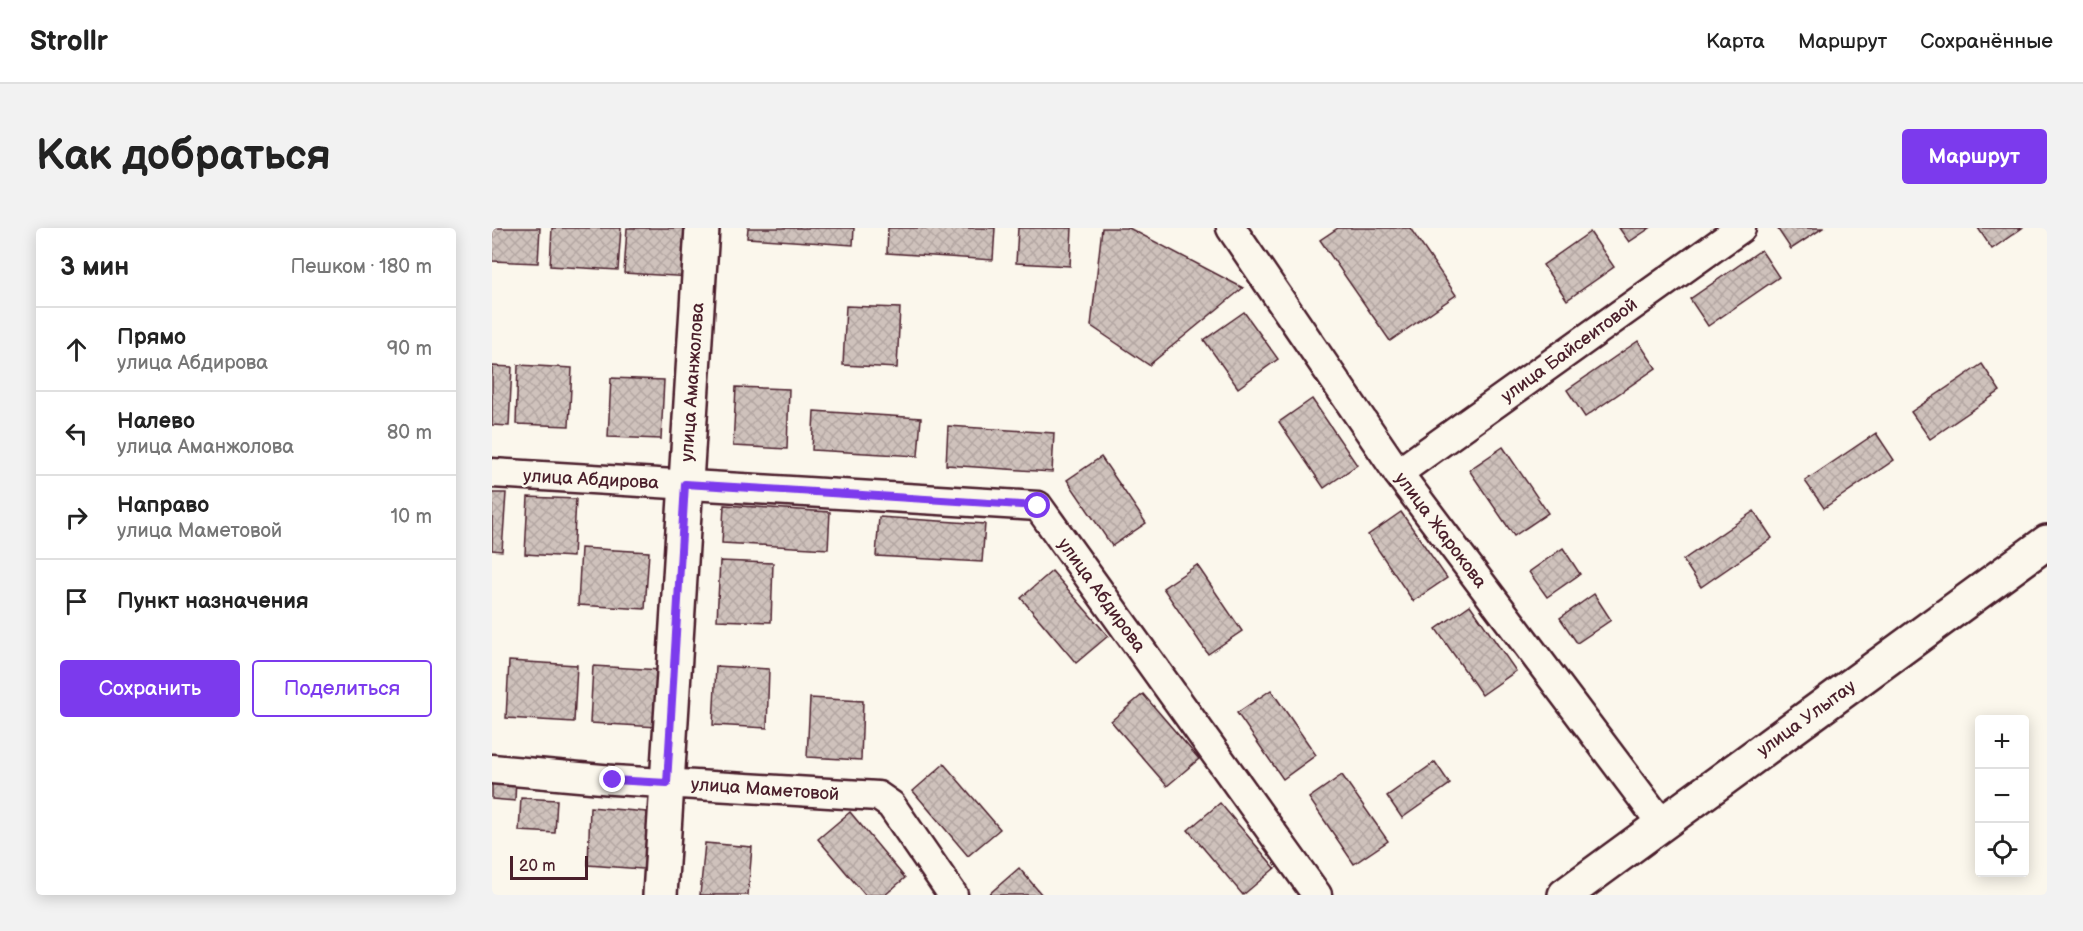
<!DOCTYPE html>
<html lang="ru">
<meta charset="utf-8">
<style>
:root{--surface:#fff;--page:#f2f2f2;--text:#222;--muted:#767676;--line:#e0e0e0;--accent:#7c3aed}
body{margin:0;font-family:"Balsamiq Sans",sans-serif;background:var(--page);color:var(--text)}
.controls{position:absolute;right:18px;bottom:18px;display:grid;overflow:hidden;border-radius:6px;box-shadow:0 3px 15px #0003}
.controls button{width:54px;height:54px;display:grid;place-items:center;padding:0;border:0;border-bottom:2px solid var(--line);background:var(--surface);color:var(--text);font:30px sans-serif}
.scale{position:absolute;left:18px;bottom:15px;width:78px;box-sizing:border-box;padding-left:6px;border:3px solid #4a1f2b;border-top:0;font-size:16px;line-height:21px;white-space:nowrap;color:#4a1f2b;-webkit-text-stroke:4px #fbf7ec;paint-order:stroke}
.stop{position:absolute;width:18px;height:18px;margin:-14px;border:4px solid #7c3aed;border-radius:50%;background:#fff}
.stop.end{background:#7c3aed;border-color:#fff;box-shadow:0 2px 6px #0008}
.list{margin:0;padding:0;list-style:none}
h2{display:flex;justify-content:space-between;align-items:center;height:78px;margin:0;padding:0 24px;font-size:26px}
h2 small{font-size:20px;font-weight:400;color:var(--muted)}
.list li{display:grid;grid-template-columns:39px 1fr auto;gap:18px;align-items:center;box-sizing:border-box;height:84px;padding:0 24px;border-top:2px solid var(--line)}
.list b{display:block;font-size:22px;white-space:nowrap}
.list p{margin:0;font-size:20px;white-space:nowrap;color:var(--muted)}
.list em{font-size:20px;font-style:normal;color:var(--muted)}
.actions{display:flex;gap:12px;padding:18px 24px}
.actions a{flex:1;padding:14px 0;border:2px solid var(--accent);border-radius:6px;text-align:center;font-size:21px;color:var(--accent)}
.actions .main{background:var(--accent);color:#fff}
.icon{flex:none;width:33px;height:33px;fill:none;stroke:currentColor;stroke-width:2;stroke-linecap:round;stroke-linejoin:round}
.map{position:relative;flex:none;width:1555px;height:667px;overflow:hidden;border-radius:6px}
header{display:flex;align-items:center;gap:36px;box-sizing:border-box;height:84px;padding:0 30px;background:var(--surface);border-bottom:2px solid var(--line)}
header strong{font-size:28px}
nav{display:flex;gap:33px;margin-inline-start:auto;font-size:21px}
.intro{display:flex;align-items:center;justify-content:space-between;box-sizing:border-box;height:144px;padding:0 36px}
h1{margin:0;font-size:42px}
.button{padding:15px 27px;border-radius:6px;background:var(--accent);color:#fff;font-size:21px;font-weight:700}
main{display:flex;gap:36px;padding:0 36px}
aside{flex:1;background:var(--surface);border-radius:6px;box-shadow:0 3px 15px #0003}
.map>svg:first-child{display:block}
.building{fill:url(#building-cross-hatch);stroke:#4a1f2b;stroke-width:1.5}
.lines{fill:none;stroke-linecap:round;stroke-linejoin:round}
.minor-casing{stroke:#4a1f2b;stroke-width:33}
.tertiary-casing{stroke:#4a1f2b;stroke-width:38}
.minor{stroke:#fbf7ec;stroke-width:28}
.tertiary{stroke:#fbf7ec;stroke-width:33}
.route{stroke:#7c3aed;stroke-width:8}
.labels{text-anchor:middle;stroke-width:5;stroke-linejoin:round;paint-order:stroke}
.street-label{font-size:18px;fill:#4a1f2b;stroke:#fbf7ec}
</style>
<header>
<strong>Strollr</strong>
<nav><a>Карта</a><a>Маршрут</a><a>Сохранённые</a></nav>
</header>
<div class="intro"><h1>Как добраться</h1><a class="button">Маршрут</a></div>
<main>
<aside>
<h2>3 мин<small>Пешком · 180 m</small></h2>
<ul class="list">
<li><svg class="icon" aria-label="ahead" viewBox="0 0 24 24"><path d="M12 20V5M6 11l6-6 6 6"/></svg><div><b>Прямо</b><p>улица Абдирова</p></div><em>90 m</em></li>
<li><svg class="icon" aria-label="left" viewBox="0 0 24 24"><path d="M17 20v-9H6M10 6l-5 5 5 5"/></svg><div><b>Налево</b><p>улица Аманжолова</p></div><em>80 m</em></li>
<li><svg class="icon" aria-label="right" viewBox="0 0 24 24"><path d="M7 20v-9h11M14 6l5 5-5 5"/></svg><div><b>Направо</b><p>улица Маметовой</p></div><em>10 m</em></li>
<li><svg class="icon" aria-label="arrive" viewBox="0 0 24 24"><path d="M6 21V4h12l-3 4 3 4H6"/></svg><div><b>Пункт назначения</b></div></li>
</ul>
<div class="actions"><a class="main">Сохранить</a><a>Поделиться</a></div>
</aside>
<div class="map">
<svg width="1555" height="667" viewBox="0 0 1555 667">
<defs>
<pattern id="building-cross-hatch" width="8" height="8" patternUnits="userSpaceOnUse" patternTransform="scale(1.5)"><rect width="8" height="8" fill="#cfc2bc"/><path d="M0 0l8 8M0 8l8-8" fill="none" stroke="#b3a6a2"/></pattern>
</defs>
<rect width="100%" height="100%" fill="#fbf7ec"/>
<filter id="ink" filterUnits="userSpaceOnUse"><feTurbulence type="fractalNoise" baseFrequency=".0167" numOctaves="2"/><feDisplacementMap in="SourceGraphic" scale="12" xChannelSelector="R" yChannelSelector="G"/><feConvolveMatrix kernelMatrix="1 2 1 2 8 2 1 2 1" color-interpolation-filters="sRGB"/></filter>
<g filter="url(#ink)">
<g class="building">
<path d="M0 0H48L46 35 0 33Z"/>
<path d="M60 0H129L126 42 58 38Z"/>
<path d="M135 0H203L200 49 132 45Z"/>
<path d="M256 0H362L361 17 255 10Z"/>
<path d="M396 0H503L501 32 395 25Z"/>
<path d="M526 0H580L578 38 524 35Z"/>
<path d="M610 0H637L751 60 657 137 599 98Z"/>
<path d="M846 0H918L964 67 898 113 828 12Z"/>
<path d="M1127 0H1158L1137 14Z"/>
<path d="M1285 0H1331L1299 21Z"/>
<path d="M1486 0H1530L1500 21Z"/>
<path d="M1098 4 1122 39 1075 72 1051 37Z"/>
<path d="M1269 22 1287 49 1216 98 1198 71Z"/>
<path d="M354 78 408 80 405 140 351 137Z"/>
<path d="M752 84 786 131 746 160 712 112Z"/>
<path d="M1146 113 1164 140 1093 189 1075 162Z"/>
<path d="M1490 136 1508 163 1438 211 1419 184Z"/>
<path d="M26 137 80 140 77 198 24 196Z"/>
<path d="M0 138 20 139 17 198 0 197Z"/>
<path d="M119 150 172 152 169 211 116 209Z"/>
<path d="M244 159 297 161 295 221 241 218Z"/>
<path d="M820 171 865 237 832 260 787 194Z"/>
<path d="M322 183 429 190 426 228 320 222Z"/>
<path d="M456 198 562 205 560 244 454 237Z"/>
<path d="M1384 205 1402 232 1332 280 1313 253Z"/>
<path d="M1011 219 1056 285 1022 308 977 242Z"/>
<path d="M609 229 654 295 620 318 575 252Z"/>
<path d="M0 265H14L10 323 0 322Z"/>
<path d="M36 269 84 271 81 329 33 326Z"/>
<path d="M232 277 338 284 336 321 230 315Z"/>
<path d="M1262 283 1280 310 1209 359 1191 332Z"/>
<path d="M909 284 955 350 921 373 876 307Z"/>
<path d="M387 289 493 296 490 334 384 328Z"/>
<path d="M89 320 157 324 153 381 86 377Z"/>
<path d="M1071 320 1088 346 1055 369 1037 344Z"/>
<path d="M228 333 281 335 279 394 225 392Z"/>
<path d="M705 337 750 403 716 426 671 360Z"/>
<path d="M560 343 616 408 584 435 529 370Z"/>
<path d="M1102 366 1119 392 1085 415 1068 390Z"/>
<path d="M978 377 1024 443 990 467 944 401Z"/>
<path d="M17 433 85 437 82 494 14 490Z"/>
<path d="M101 438 169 442 166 499 98 495Z"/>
<path d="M224 438 277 441 275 500 221 497Z"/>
<path d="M779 462 824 527 791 551 745 485Z"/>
<path d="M651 466 707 531 675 558 619 493Z"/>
<path d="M318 470 371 473 369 532 315 529Z"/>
<path d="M943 534 958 556 910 590 895 568Z"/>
<path d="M452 536 508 601 476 628 421 563Z"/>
<path d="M850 547 896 613 862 636 817 570Z"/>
<path d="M0 548 24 549 23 573 0 571Z"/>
<path d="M29 570 65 572 63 605 27 603Z"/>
<path d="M728 575 783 640 751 667 696 602Z"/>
<path d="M98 579 166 585 164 642 96 637Z"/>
<path d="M358 584 413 650 393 667H373L326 611Z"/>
<path d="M213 615 260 619 256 667H208Z"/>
<path d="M527 640 550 667H496Z"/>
</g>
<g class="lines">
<g class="minor-casing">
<g id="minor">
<path d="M739 0 906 245 1170 596"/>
<path d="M0 245 546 278 825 667"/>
<path d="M906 245 1249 0"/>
<path d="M0 541 121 552 386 568 399 577 461 667"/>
</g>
</g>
<g class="tertiary-casing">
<g id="tertiary">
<path d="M168 667 210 0"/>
<path d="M1073 667 1555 314"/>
</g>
</g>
<use href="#minor" class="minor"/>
<use href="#tertiary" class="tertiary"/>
</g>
</g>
<g class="lines" filter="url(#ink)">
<path class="route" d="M121 552 175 555 193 256 546 278"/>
</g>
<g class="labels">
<g class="street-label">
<text transform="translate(1077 122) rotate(-36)" y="6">улица Байсеитовой</text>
<text transform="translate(200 154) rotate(-86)" y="6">улица Аманжолова</text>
<text transform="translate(99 251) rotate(3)" y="6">улица Абдирова</text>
<text transform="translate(949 302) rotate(53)" y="6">улица Жарокова</text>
<text transform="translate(610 367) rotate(54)" y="6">улица Абдирова</text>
<text transform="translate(1314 490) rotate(-36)" y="6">улица Улытау</text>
<text transform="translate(273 561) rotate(4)" y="6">улица Маметовой</text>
</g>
</g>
</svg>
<div class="controls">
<button>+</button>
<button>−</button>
<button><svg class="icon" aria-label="locate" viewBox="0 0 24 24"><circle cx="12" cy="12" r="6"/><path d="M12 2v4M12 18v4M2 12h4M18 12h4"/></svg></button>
</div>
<div class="scale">20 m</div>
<div class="stop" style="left:546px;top:278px"></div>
<div class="stop end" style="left:121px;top:552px"></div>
</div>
</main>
